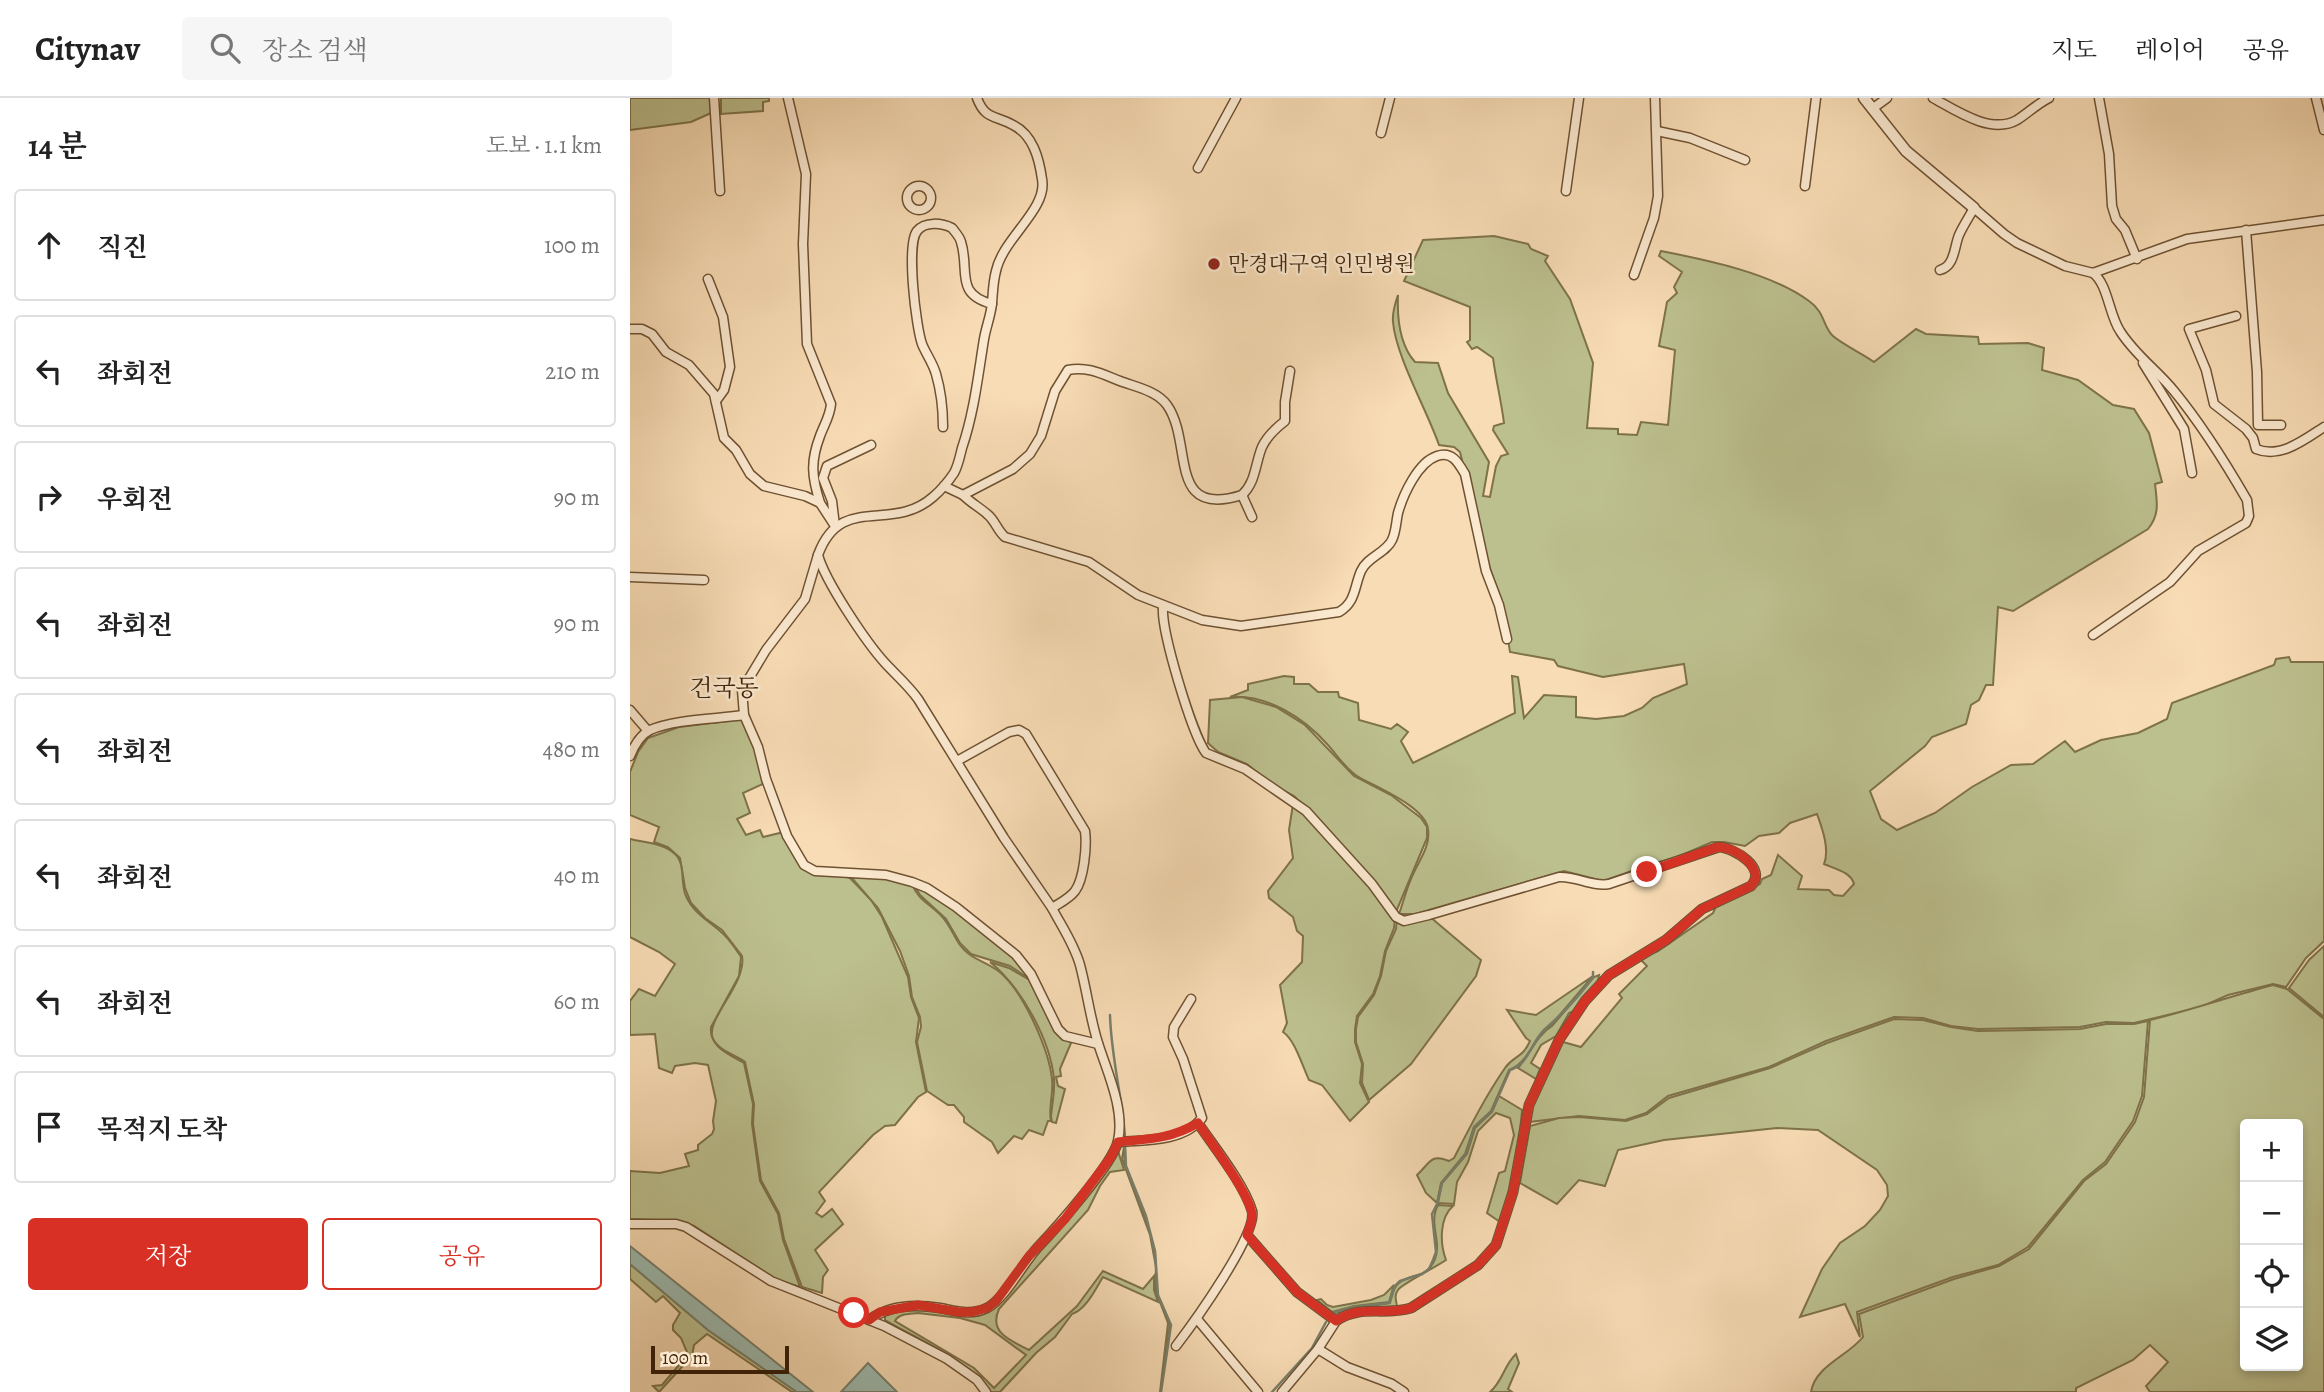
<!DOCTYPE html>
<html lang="ko">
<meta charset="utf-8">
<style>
:root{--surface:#fff;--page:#f6f6f6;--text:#222;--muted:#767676;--line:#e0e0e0;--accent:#d93025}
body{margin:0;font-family:Alegreya,"Noto Serif KR",serif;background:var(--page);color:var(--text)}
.controls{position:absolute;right:21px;bottom:21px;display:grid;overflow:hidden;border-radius:7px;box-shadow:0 4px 10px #0003}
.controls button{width:63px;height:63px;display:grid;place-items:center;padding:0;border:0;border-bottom:2px solid var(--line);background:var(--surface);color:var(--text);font:35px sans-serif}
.scale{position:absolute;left:21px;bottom:18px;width:138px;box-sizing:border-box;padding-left:7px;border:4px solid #412407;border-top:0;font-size:19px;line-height:24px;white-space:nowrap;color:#412407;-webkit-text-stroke:5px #fae8cf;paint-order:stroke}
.stop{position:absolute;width:21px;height:21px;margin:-16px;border:5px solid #d93025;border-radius:50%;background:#fff}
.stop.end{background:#d93025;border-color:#fff;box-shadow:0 2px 7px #0008}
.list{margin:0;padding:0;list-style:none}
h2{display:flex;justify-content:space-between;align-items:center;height:91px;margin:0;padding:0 28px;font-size:30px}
h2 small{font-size:23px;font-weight:400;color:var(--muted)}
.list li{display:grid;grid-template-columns:46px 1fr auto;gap:21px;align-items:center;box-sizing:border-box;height:112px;margin:0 14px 14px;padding:0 14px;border:2px solid var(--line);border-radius:7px}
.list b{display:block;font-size:26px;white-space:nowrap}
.list em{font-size:23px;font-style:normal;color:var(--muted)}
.actions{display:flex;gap:14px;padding:21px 28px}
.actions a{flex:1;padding:16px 0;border:2px solid var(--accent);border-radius:7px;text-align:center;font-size:24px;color:var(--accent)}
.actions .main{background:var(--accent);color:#fff}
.icon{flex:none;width:38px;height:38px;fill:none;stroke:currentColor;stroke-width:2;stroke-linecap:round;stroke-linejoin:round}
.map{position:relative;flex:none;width:1694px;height:1294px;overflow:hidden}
header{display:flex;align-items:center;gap:42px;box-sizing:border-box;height:98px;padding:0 35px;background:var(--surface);border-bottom:2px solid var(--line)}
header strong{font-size:33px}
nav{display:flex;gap:38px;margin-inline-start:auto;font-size:24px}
.search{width:490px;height:63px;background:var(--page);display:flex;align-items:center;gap:18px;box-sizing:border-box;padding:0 24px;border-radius:7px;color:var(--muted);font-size:26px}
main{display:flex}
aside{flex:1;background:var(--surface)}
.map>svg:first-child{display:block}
.green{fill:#bcc08e;stroke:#7e724a;stroke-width:2;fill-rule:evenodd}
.water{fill:#9dbbb0;stroke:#787f6c;stroke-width:2}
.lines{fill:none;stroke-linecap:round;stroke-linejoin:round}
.stream{stroke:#787f6c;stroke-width:2.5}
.minor-casing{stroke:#6f5232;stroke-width:11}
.tertiary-casing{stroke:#6f5232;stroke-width:13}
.minor{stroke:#fae8cf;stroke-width:8}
.tertiary{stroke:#fae8cf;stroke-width:10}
.route{stroke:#d93025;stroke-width:9}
.poi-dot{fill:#8f2418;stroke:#fae8cf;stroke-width:2.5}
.labels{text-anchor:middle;stroke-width:5;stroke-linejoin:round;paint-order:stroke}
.poi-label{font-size:21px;fill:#412407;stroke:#fae8cf;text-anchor:start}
.quarter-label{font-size:24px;fill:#412407;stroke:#fae8cf}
</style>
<header>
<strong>Citynav</strong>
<div class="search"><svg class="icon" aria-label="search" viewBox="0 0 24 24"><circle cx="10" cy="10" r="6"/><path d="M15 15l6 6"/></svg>장소 검색</div>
<nav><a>지도</a><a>레이어</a><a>공유</a></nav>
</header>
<main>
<aside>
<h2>14 분<small>도보 · 1.1 km</small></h2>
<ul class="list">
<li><svg class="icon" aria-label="ahead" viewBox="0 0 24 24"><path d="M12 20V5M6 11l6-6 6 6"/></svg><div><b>직진</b></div><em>100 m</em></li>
<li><svg class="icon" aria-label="left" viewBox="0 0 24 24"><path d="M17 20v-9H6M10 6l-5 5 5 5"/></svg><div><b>좌회전</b></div><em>210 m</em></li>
<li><svg class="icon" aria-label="right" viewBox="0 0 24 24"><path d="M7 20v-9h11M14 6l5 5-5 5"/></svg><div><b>우회전</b></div><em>90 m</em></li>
<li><svg class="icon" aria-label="left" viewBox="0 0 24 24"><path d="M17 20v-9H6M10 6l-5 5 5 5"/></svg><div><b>좌회전</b></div><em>90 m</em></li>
<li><svg class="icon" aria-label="left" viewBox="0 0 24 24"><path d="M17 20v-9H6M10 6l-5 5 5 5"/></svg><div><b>좌회전</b></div><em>480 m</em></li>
<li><svg class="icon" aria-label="left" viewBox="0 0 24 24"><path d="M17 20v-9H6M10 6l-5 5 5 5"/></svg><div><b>좌회전</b></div><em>40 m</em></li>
<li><svg class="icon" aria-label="left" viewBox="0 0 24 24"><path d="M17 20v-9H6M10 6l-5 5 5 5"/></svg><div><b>좌회전</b></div><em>60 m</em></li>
<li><svg class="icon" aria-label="arrive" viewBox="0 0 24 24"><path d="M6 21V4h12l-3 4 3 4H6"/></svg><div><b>목적지 도착</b></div></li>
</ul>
<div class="actions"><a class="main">저장</a><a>공유</a></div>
</aside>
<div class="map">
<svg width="1694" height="1294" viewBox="0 0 1694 1294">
<rect width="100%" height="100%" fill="#f8dcb5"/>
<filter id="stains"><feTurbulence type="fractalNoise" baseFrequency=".00286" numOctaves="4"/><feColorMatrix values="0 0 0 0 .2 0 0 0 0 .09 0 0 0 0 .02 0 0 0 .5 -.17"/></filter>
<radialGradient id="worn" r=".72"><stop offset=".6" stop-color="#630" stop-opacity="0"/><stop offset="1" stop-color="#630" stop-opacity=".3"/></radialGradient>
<g class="green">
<path d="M0 0H80L81 15 61 24 0 32Z"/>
<path d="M91 0H139V3L133 4V13L91 16Z"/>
<path d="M864 138 898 146 901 151 918 158 915 163 940 201 963 265 957 330 988 331V336L1007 337 1011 324 1038 327 1045 252 1029 248 1037 204 1047 195 1044 189 1052 174 1029 158 1031 153C1077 162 1141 175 1179 203 1195 214 1193 229 1203 238 1212 246 1233 256 1244 264L1286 231 1296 236 1348 239 1349 246 1398 245 1414 250 1412 272 1448 282 1483 307 1504 311 1519 335 1532 384 1525 386C1527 404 1530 416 1518 431L1383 513 1368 509 1363 587H1356L1349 602 1341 607 1336 626 1302 639 1295 648 1240 693 1251 721 1267 732 1305 715 1342 689 1381 667 1403 666 1435 643 1445 654 1471 642 1508 635 1537 621 1542 605 1644 567 1646 561 1659 559 1661 564H1694V843L1676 860 1656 889 1643 886 1598 897 1571 909 1504 925 1476 924 1450 929 1348 931 1321 928 1293 920 1264 919 1196 943 1139 969 1038 998 1016 1015 995 1022 949 1018 899 1024 902 1010 933 944 951 949 992 900 989 896 1017 868 1010 861 1028 853 1083 815 1087 806 1130 786 1132 781 1141 777 1148 757 1172 778 1168 791 1199 792 1204 797 1213 798 1224 786C1221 774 1205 771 1194 766 1200 751 1192 730 1187 716L1160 725 1149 735 1129 738 1115 748 1094 744H1082L1045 760 1025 765 973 783 934 773 785 816H769C773 805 776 792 781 781 787 765 801 749 798 731 795 708 745 689 727 678 715 670 707 657 698 647 674 620 637 596 600 599L618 592V586L654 578 664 579V586H679L688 594H708L709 599 728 605 729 622 761 631 767 626 778 634 771 643 783 665 885 615 882 578 888 579 894 620 914 597 946 599V619L966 621 994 618 1012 610 1023 600 1057 586 1054 566 973 579 928 568 924 562 880 554 872 504 857 462 830 354 824 349 809 347C797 312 766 259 763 224 762 214 765 206 768 197 767 220 769 246 785 264L808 265 818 295 859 364 853 398 860 399 866 368 871 358 878 356 863 332 864 328 874 325C871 302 866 282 863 260L847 249 842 251 837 244 840 242V209L774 183 793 142Z"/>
<path d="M612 599 646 609 675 627 724 678 761 697 791 720 797 729V740L766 814 684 717 664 698 641 686 617 666 588 654 578 645 580 602Z"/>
<path d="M114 621 127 651 135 685 113 695 120 715 107 721 116 737 130 732 133 739 154 734 171 765 220 780 241 802 252 819 278 879 281 899 289 920 286 944 296 994 288 999 265 1027 255 1028 243 1037 189 1094 195 1103 186 1115 192 1119 202 1111 213 1126 185 1152 198 1172 193 1179 192 1195 172 1189 154 1141 149 1115 131 1082 123 1026 124 1006 115 964C106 957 89 953 83 941 74 922 117 886 112 858L92 832 75 820 61 805 55 790 50 760 38 749 24 744 29 729 0 717V674L8 654 18 640 49 629Z"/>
<path d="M663 706 676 714 765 819 764 830 755 853 750 878 743 896 727 918 725 931V944L732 966 730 985 739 1004 720 1023 692 987 679 982C672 967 665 942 653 934L657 925 650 887 672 864 673 838 667 833 663 819 639 800 638 793 663 760 659 732Z"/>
<path d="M0 741C16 745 33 745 45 756 56 766 50 786 56 798 63 814 77 822 90 833 99 840 105 850 111 859L109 878 81 929C79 949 99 956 114 965L123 1006 122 1026 130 1083 148 1116 153 1142 170 1189 145 1181 64 1128 50 1123 0 1121V1073L30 1075 59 1068 55 1056 68 1052V1047L82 1036 84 1031 83 1023 86 1003 78 967 65 965 45 968 42 975 29 970 25 936 0 937V903L9 891 25 898 45 866 29 854 0 839Z"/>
<path d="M221 779 258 780 282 786C288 803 304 808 314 821 324 833 326 847 339 856 351 865 365 867 375 879 395 899 419 952 422 981 424 995 418 1009 421 1023H418L413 1037 399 1032 392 1041 384 1038 368 1055 362 1044 334 1024V1019L324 1007H318L297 993 287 944 291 929 290 919 282 899 279 878 270 853 248 810Z"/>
<path d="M284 787 313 803 385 858 401 882 380 868 341 856 330 845 316 821 290 797Z"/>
<path d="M799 818 851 862 846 878 781 966 739 1002 732 985 733 966 726 944V931L728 919 744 897 751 878 756 853 766 831 767 820Z"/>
<path d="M1694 848V919L1659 890 1679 862Z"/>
<path d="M360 864 379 870 403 884 432 938 441 945 430 971 431 978 426 979 428 988 435 991 426 1025 422 1024 421 1019C422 1006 425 993 424 981 420 941 391 889 360 864Z"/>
<path d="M969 877 967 888 949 911 939 915 926 938 911 947 901 965 910 971 906 981 888 970C900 956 907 937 922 928L964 879Z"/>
<path d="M963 878 921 927C903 938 900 964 879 972L861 1013 844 1029 835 1056 811 1085 807 1105 796 1095 787 1077C800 1065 801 1055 819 1063L824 1060C840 1029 855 999 875 970 884 957 892 961 900 943L896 940 877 912 906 917Z"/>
<path d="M1643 887 1657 891 1694 921V1294H1520L1516 1288 1538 1264 1520 1247 1503 1262 1446 1290V1294H1181C1185 1268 1218 1258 1233 1239L1229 1216 1324 1181 1369 1168 1399 1151 1454 1083 1476 1066 1505 1024 1514 999 1520 922C1562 912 1601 898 1643 887ZM1668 1026V1268H1615V1026Z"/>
<path d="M1264 921 1293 922 1321 929 1348 933 1450 931 1476 926H1504L1518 923 1512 998 1503 1023 1475 1064 1453 1082 1398 1149 1368 1167 1323 1179 1227 1214 1230 1239 1215 1206 1170 1219 1192 1171 1210 1145 1235 1128 1250 1112 1258 1098 1257 1087 1247 1072 1188 1032 1147 1030 1034 1042 988 1052 975 1088 949 1082 927 1106 890 1085 900 1028 929 1020 949 1019 996 1023 1017 1016 1039 1000 1140 970 1197 945Z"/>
<path d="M869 998 892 1012 887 1064 870 1124 857 1115 869 1075 875 1073 884 1037 880 1020 866 1015 848 1033 838 1064 827 1084 824 1106 808 1105 812 1085 837 1056 845 1030 862 1014Z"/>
<path d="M494 1049 495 1068 515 1119 525 1153 527 1197 540 1227 530 1294 538 1225 525 1191 526 1169 520 1137 492 1061Z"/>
<path d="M488 1053 494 1072 480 1074 470 1088 458 1112 369 1211C358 1235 382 1243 399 1252L447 1208 473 1173 513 1191 524 1178V1192L528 1204 473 1179C466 1190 456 1212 442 1216L425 1239 406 1255 370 1294H360C335 1260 291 1243 255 1222V1216L276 1211 354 1215 439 1121ZM288 1215 330 1220 355 1227 396 1257 364 1290 344 1270 265 1223C269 1215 280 1216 288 1215Z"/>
<path d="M808 1107 823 1108C809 1120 810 1146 816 1162 808 1168 771 1186 768 1192 764 1197 766 1202 767 1208L703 1215 724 1210 760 1205C762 1199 763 1189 769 1185 782 1174 796 1182 805 1161 812 1143 798 1125 808 1107Z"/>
<path d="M0 1166 78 1232 167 1294H162L77 1236 64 1247 62 1258 29 1294 23 1288 32 1287 55 1260 57 1254 51 1240 43 1232V1227L50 1215 33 1198 26 1204 0 1181Z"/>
<path d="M764 1187 759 1204 724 1208 702 1214 687 1202 691 1201 697 1207 703 1209 741 1202 754 1197Z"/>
<path d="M886 1256 889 1265 878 1291 882 1294H860C873 1283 874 1267 886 1256Z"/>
</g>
<g class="water">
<path d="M0 1148 183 1294H167L78 1232 0 1166Z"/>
<path d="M238 1265 267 1294H211Z"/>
</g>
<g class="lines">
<g class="stream">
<path d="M480 917C481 958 492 998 495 1039"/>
<path d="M495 1047 496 1068 516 1118 525 1153 528 1197 541 1227 531 1294"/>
<path d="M703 1215 724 1209 759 1205 765 1188 770 1183 792 1176 799 1171 803 1162 806 1154 802 1116 807 1106 812 1085 836 1056 844 1029 862 1013 880 972C899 966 901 944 915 931 932 916 950 898 963 879V874"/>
<path d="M642 1294 682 1250 696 1224"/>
</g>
<g class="minor-casing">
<g id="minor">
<path d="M84 0 90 93"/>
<path d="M158 0 176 76 173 146 177 246 201 306C200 318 194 327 190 338 180 364 182 379 190 405"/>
<path d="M1303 0C1325 12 1361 37 1387 22 1398 15 1407 6 1419 0"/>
<path d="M1469 0 1479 56 1482 108 1486 121 1495 132 1507 161"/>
<path d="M1686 0 1694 32"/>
<path d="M1242 11 1257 0"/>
<path d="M1027 33 1060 40 1115 62"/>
<path d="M751 35 760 0"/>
<path d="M568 70 606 0"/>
<circle cx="289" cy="100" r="12"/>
<path d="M1175 88 1186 0"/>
<path d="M936 93 949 0"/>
<path d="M1616 132 1627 274 1628 327H1651"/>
<path d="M1310 172C1325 168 1324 149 1329 137 1333 128 1339 119 1344 110L1374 136 1387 145 1435 168 1463 175 1557 141 1694 122"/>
<path d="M1463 175C1478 186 1479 217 1490 233 1505 257 1527 272 1544 293 1572 327 1595 364 1617 402L1619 418 1616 425 1568 453 1540 484 1463 537"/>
<path d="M1004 177 1024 120 1028 98 1025 0"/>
<path d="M78 181 93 219 100 269 94 292 86 303"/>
<path d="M1606 218 1559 231 1576 272 1584 306 1616 331 1623 340 1626 351C1650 361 1674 342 1694 329"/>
<path d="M0 231H12L22 236 36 254 59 267 84 296 94 340 106 352 120 376 134 388 175 398 190 405 205 428 202 403 193 380 197 368 241 347"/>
<path d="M1513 265 1554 331 1562 375"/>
<path d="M313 329C313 311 311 293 306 276 303 265 296 256 292 246 286 229 276 147 287 133 295 123 312 125 322 130 325 134 330 139 331 144 340 172 324 196 362 206"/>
<path d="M314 388 333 397 383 371 400 356 411 338 425 293 438 272C457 268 472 276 490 283 506 289 527 293 537 307 564 345 536 421 612 397 626 384 625 366 632 349 637 338 646 330 655 323V304L660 273"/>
<path d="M333 397C341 405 349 409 357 416 365 422 367 432 375 439L459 464 508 497 572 522 611 528 709 514C726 504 724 489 731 473 737 459 756 455 762 442 766 434 766 424 768 415 773 397 788 364 807 358 822 353 828 364 835 376L856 473 869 507 877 541"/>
<path d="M612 397 622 419"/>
<path d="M188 457 175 501 136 552 112 592 114 617 128 649 136 681 157 738 174 767 185 773 256 777 282 784 297 790 326 809 386 857 401 876 428 931 435 938 468 946"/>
<path d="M0 479 74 482"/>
<path d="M533 509C531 533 562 636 576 655L615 671 676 713 742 786 766 819 774 823 799 817 929 779C947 778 961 789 979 786L1089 749C1104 750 1138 770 1121 788L1072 811 1036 842 979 877 955 903 929 942 899 1007 883 1094 866 1147 848 1167 781 1210C755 1218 730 1206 706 1223L688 1251 652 1294"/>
<path d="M0 612 18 633"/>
<path d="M0 658C4 648 10 637 20 632 45 621 87 621 114 617"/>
<path d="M327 663 379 634 389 632 396 636 455 733C457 748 454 781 445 793 440 800 430 805 422 810L374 740 288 601C278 587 266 577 255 565 236 544 195 483 188 457 211 394 261 436 303 399 310 393 318 384 324 375 328 368 330 358 332 350 344 315 348 278 354 241 356 229 361 217 362 205 363 194 363 184 366 173 373 140 418 111 412 81 409 60 403 37 383 27 366 17 355 22 347 0"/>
<path d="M488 1044C514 1042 554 1044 572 1020L553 961 543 939 544 929 561 901"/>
<path d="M0 1126H46L56 1129 141 1183 254 1228 317 1261 347 1282 356 1294"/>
<path d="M617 1137 667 1194 706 1223"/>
<path d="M567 1221 628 1294"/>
<path d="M239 1222C259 1207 285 1206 310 1210 326 1213 340 1218 357 1210 376 1200 393 1165 408 1149 426 1130 483 1066 488 1043 495 1011 477 974 468 945 460 920 457 893 450 867 444 846 432 829 422 810"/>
<path d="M546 1248C562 1227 628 1136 622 1113 614 1086 584 1049 568 1025"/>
<path d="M688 1251 717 1269 762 1286 774 1294"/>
</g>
</g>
<g class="tertiary-casing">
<path id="tertiary" d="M1234 0 1276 53 1344 110"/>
</g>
<use href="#minor" class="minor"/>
<use href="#tertiary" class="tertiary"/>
</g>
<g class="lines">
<path class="route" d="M224 1215 239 1222 250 1214 288 1207 329 1214H342L357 1210 366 1203 399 1158 435 1121 481 1059 488 1044C519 1041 540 1041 568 1025 581 1045 619 1095 622 1116 623 1123 619 1130 617 1137L667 1194 706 1223C730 1206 755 1218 781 1210L848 1167 866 1147 883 1094 899 1007 929 942 955 903 979 877 1036 842 1072 811 1121 788 1126 780C1125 764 1105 750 1088 749L1017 774"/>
</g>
<circle class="poi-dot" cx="584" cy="166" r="7"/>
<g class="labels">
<g class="poi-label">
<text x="598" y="173">만경대구역 인민병원</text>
</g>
<g class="quarter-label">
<text x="94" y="598">건국동</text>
</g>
</g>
<rect width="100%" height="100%" filter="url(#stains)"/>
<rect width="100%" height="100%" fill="url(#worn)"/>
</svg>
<div class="controls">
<button>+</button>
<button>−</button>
<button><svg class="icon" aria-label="locate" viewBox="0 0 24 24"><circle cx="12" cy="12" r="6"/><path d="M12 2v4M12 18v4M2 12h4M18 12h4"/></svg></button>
<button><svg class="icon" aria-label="layers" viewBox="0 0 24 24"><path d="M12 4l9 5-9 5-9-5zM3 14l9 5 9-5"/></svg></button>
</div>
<div class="scale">100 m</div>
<div class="stop" style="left:224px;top:1215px"></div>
<div class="stop end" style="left:1017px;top:774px"></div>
</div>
</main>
